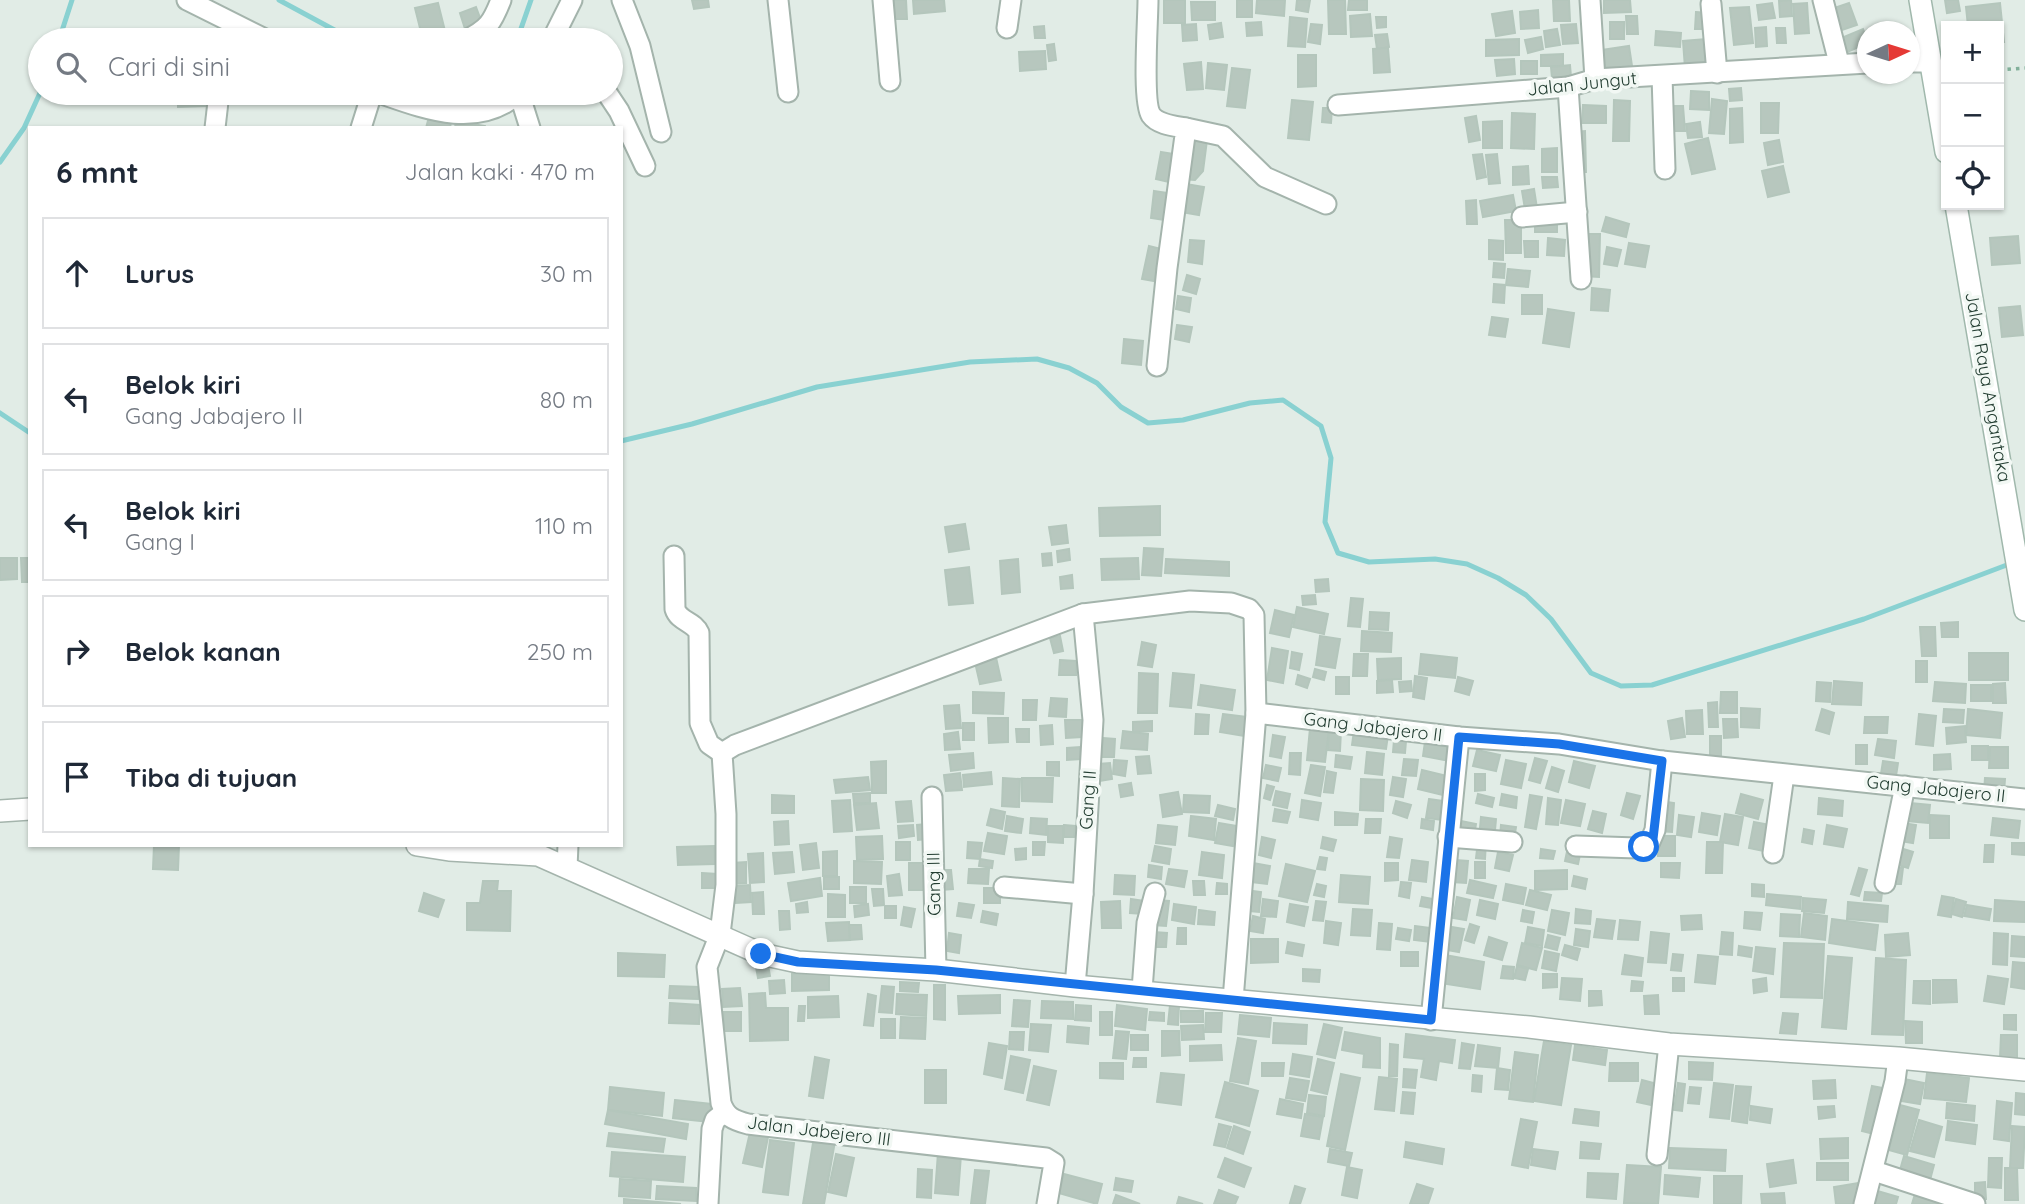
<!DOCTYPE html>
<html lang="id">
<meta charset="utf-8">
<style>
:root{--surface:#fff;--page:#f2f2f3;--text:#1f2937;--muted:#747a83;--line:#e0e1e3}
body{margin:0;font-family:Quicksand,sans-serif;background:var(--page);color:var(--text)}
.controls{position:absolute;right:21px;top:21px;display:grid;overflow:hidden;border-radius:0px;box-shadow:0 2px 5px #0004}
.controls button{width:63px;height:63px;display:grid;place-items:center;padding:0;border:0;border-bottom:2px solid var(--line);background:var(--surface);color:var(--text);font:35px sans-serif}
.compass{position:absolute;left:1857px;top:21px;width:63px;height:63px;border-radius:50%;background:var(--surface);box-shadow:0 2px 5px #0004;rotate:86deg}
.stop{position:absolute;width:21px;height:21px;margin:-16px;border:5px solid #1a73e8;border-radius:50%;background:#fff}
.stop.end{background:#1a73e8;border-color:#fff;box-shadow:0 2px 7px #0008}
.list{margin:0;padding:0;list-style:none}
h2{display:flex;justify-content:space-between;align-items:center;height:91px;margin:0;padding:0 28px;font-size:30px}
h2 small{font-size:23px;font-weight:400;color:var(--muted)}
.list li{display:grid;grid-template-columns:46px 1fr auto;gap:21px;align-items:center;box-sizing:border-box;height:112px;margin:0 14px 14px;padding:0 14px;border:2px solid var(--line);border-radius:0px}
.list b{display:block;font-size:26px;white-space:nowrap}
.list p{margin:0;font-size:23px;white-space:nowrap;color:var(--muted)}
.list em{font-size:23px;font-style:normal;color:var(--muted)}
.icon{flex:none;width:38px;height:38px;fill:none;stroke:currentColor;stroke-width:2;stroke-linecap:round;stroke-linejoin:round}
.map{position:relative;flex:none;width:2025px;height:1204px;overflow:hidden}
.search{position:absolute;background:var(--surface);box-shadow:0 2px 5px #0004;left:28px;top:28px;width:595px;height:77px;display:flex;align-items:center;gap:18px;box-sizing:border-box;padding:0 24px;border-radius:38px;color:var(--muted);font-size:26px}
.panel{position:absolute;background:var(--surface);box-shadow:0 2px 5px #0004;left:28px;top:126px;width:595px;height:721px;border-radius:0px}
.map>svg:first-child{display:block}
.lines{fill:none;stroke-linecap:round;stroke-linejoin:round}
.stream{stroke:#89d1d1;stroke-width:5}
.building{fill:#b7c7be;stroke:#b4c6bc;stroke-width:2}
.minor-casing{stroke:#a4b4ac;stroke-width:23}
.tertiary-casing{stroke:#a4b4ac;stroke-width:24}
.secondary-casing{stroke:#a0b8ac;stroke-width:24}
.path{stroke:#82b09a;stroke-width:3.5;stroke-dasharray:3.5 5;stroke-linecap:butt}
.minor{stroke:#fff;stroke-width:19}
.tertiary{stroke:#fff;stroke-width:21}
.secondary{stroke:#fff;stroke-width:21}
.route{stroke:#1a73e8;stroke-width:9}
.labels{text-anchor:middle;stroke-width:7;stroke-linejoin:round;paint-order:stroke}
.street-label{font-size:18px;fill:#223d31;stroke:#f2f8f4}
</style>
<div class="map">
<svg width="2025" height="1204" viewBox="0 0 2025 1204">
<rect width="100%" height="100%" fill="#e1ece6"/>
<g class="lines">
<g class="stream">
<path d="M279 0 353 40"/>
<path d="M59 40 72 0"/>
<path d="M517 40 531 0"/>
<path d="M0 162 24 128 40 93"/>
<path d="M0 413 30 433"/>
<path d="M621 441 692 424 817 387 970 362 1037 359 1069 368 1097 383 1121 407 1148 423 1183 420 1250 403 1283 400 1321 426 1331 458 1325 522 1338 553 1369 562 1435 559 1467 564 1498 578 1526 595 1551 619 1591 673 1621 686 1652 685 1864 619 2012 563"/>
</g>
</g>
<g class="building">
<path d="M692 0H708L709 7 694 9Z"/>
<path d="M893 0H906L907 19H895Z"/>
<path d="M913 0H944L945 11 914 14Z"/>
<rect x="1164" y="0" width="21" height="23"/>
<rect x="1237" y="0" width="15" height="17"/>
<path d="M1257 0H1285L1284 16 1256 13Z"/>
<path d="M1297 0H1310L1308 12 1296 10Z"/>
<path d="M1328 0H1345L1346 34H1329Z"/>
<path d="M1349 0H1367V10H1348Z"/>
<path d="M1553 0H1569L1570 21H1554Z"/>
<path d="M1604 0H1630L1631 12 1604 13Z"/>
<path d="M1791 0 1792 16 1780 17 1779 1Z"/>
<path d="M1945 0H1958L1960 11 1947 13Z"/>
<path d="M1191 2H1215V20H1192Z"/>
<path d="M438 3 445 31 422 36 415 8Z"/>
<path d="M1772 3 1775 18 1759 20 1757 5Z"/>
<path d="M1807 3 1809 33 1795 34 1793 4Z"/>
<path d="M1849 3 1857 25 1839 31 1831 9Z"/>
<path d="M2000 3 2004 42H1999V26H1968L1966 7Z"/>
<path d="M476 7 483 26 466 32 460 13Z"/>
<path d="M1749 7 1753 43 1734 45 1730 8Z"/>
<path d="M1538 10 1539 28 1521 29 1520 12Z"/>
<path d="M1512 11 1515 33 1496 36 1492 14Z"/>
<path d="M1696 12 1707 13 1706 29H1695Z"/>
<path d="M1370 14 1372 36 1351 37 1350 16Z"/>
<path d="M1626 16H1637L1638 34H1627Z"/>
<path d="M1290 17 1307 19 1305 47 1288 46Z"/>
<path d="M1376 17H1386V27L1377 28Z"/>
<path d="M1261 22 1262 35 1247 36 1246 23Z"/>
<rect x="1610" y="22" width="14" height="17"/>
<path d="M1221 23 1223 37 1210 39 1208 25Z"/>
<path d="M1196 24 1197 40 1183 41 1182 25Z"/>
<path d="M1311 24 1322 25 1320 44 1308 42Z"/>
<path d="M1576 24 1578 43 1563 44 1561 25Z"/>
<path d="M1044 26 1045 38H1035L1034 27Z"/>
<path d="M1766 27 1767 46 1756 47 1755 28Z"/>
<path d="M1776 28H1785L1786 43H1777Z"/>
<path d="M1557 29 1560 45 1546 47 1544 31Z"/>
<path d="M1863 29 1868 43 1845 53 1839 39Z"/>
<path d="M1656 31 1681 33 1680 47 1655 45Z"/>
<path d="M1387 34 1389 47 1377 49 1375 35Z"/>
<path d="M1541 37 1543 49 1528 53 1525 40Z"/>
<path d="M1519 39V55L1486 56V40Z"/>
<path d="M1706 39 1708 66 1685 68 1683 41Z"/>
<path d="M1054 44 1056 60 1049 61 1047 45Z"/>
<path d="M1629 46 1632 66 1603 70 1601 50Z"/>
<path d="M1388 48 1390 72 1374 73 1373 49Z"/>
<path d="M1045 51 1046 69 1020 71 1019 52Z"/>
<path d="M1563 54V66H1541V55Z"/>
<path d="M1298 55H1316V86L1298 87Z"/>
<path d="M1514 59 1515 74 1497 76 1495 60Z"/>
<rect x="1521" y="61" width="16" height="13"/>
<path d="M1201 62 1203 89 1187 90 1184 64Z"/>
<path d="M1208 63 1227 65 1224 90 1206 88Z"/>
<path d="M1570 65 1571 77 1552 78 1551 67Z"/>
<path d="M1232 68 1250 70 1245 108 1227 106Z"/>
<path d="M1741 88 1742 100 1730 101 1729 89Z"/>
<path d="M1691 91 1709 92V110L1690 109Z"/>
<path d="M178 93H208V106L178 107Z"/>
<path d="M1712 99 1727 101 1724 134 1709 133Z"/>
<path d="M1292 100 1313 102 1309 140 1288 138Z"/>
<path d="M1614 100 1630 101 1629 141H1613Z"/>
<path d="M1761 103H1779L1778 133H1761Z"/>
<path d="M1583 105 1606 106V123H1582Z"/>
<path d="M1672 106H1683L1685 131H1674Z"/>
<path d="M1323 108H1332L1331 123 1322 122Z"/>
<path d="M1742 108 1743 142 1730 143V109Z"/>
<path d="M1512 113 1535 114 1534 149 1511 148Z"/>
<path d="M1476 116 1480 140 1469 142 1465 118Z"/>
<path d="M429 117 451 122 450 128H426Z"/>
<path d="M456 121 485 126V128H455Z"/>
<path d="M1502 121V148H1483V122Z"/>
<path d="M1700 122 1702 137 1688 138 1686 124Z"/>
<path d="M1585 131 1586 172H1575L1574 132Z"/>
<path d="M1192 138 1207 140 1203 171 1195 180 1182 179Z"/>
<path d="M1708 138 1715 169 1692 174 1685 144Z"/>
<path d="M1779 140 1783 162 1768 165 1764 143Z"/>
<path d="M1557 148V172H1542V149Z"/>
<path d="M1161 152 1174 154 1169 182 1156 179Z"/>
<path d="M1482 154 1486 177 1477 179 1473 155Z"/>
<path d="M1497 154 1500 183 1489 184 1486 155Z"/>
<path d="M1528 166 1529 184 1513 185V167Z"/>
<path d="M1783 166 1789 192 1768 197 1762 171Z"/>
<path d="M1542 177H1557L1558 187 1543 188Z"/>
<path d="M1186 184 1204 187 1199 215 1181 212Z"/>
<path d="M1534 189 1537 208 1525 209 1522 191Z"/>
<path d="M1154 191 1168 193 1165 220 1151 218Z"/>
<path d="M1513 195 1516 211 1483 217 1480 201Z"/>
<path d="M1476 200 1477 224H1467L1466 201Z"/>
<path d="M1606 217 1629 224 1626 237 1602 231Z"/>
<path d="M1505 220H1521V253H1506Z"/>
<rect x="1535" y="221" width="22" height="11"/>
<path d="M1585 234H1600L1599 277 1583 276Z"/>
<path d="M2018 236 2020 263 1992 265 1990 238Z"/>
<path d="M1548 238 1565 240 1564 256 1547 255Z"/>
<path d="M1190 240 1204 241 1202 264 1188 262Z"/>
<path d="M1489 240 1503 241V260L1489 259Z"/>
<path d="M1524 241H1538V257H1525Z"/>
<path d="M1629 243 1649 246 1645 267 1625 264Z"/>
<path d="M1149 246 1161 249 1154 281 1142 279Z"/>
<path d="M1607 247 1621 250 1617 266 1604 264Z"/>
<path d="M1494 263 1505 264 1504 278 1493 277Z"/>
<path d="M1508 269 1530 271 1528 287 1506 285Z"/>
<path d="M1187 275 1200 279 1196 294 1183 290Z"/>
<path d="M1494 284 1505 285 1504 303 1493 302Z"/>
<path d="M1592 288 1610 290 1608 311 1591 310Z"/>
<rect x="1522" y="295" width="20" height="19"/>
<path d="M1178 296 1191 298 1189 312 1176 309Z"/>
<path d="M2020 306 2023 335 2002 337 1999 308Z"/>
<path d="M1548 309 1574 313 1569 347 1543 343Z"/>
<path d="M1492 317 1508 319 1505 337 1489 335Z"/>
<path d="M1177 325 1192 327 1189 342 1175 339Z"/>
<path d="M1124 339 1143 341 1141 365 1122 363Z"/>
<path d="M1160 506V535L1100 536 1099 508Z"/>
<path d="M965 524 969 549 949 552 945 527Z"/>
<path d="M1066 525 1068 543 1052 545 1049 527Z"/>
<path d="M1144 548 1163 549 1161 576 1142 575Z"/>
<path d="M1069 549 1070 560 1058 562 1057 551Z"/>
<path d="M1051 553 1052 565 1043 566 1042 554Z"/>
<path d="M0 558H17V579L0 580Z"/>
<path d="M21 558H30V582H22Z"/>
<path d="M1138 558 1139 579 1102 580 1101 559Z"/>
<path d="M1018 559 1020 592 1002 594 1000 561Z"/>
<path d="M1166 559 1229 562V576L1165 573Z"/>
<path d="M969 567 973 603 949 605 945 570Z"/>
<path d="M1072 575 1073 588 1061 589 1060 577Z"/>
<path d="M1328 579 1329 591 1316 592 1315 580Z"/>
<path d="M1315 595 1316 604 1303 605 1302 596Z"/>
<path d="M1351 598 1363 599 1360 627 1348 626Z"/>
<path d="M1297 607 1328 614 1324 634 1293 627Z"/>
<path d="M1275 610 1294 615 1289 637 1270 633Z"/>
<path d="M1370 612 1389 613 1388 630 1369 629Z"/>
<path d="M1958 622V637H1942L1941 623Z"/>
<path d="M1920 627H1935L1936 656H1922Z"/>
<path d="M1362 631 1392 633 1391 652 1361 651Z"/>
<path d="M1060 636 1063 651 1054 653 1050 638Z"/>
<path d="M1320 636 1340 639 1335 668 1316 665Z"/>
<path d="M1142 642 1156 645 1152 667 1138 665Z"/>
<path d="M1272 648 1288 651 1283 683 1267 680Z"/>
<path d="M1292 652 1302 654 1299 670 1290 668Z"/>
<path d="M995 653 1001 680 980 684 974 658Z"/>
<rect x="1969" y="653" width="39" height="27"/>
<path d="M1354 654H1368L1367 676H1353Z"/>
<path d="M1421 654 1457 658 1455 678 1419 674Z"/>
<path d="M1401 658V679L1378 680 1377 659Z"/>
<path d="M1060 660 1076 661V675H1059Z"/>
<rect x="1916" y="661" width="11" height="21"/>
<path d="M1315 669 1326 672 1324 680 1313 677Z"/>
<path d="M1139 673 1158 674 1157 713H1138Z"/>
<path d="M1173 673 1194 675 1191 708 1170 706Z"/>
<path d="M1298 675 1310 679 1307 688 1296 684Z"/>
<path d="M1415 676 1427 678 1424 699 1413 697Z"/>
<rect x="1336" y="677" width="13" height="17"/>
<path d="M1458 677 1473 681 1469 695 1455 691Z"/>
<path d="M1392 680 1393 692 1377 693V681Z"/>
<path d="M1411 681 1412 691 1400 692 1399 682Z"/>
<path d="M1834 681 1862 683 1861 705 1832 704Z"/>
<path d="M1817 682 1831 683 1830 702 1816 701Z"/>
<path d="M1935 682 1966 684 1965 703 1933 701Z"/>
<path d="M2005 683 2006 703H1993V684Z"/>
<path d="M1201 685 1235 690 1232 710 1198 705Z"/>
<rect x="1971" y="685" width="20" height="16"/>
<path d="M973 692 1004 693 1003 714 973 713Z"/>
<path d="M1721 692H1737V713H1720Z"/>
<path d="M1051 698 1067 699 1066 717 1049 716Z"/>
<path d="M1023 700H1037L1036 720H1023Z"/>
<path d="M1717 702 1718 727H1709L1708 703Z"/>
<path d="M959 705 961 728 946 729 944 706Z"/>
<path d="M1741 708 1760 709 1759 728 1741 727Z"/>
<path d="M1822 709 1834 713 1829 734 1816 730Z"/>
<path d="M1944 709 1964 710 1963 723 1943 722Z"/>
<path d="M1968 709 2002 713 2000 738 1966 735Z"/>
<path d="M1702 710 1703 734H1687L1686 711Z"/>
<path d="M1196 714 1209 715 1208 734H1195Z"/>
<path d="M1223 714 1248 717 1245 736 1220 732Z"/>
<path d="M1919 714 1936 716 1933 746 1916 744Z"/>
<path d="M1865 717H1888L1887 733H1864Z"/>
<path d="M988 718H1008V742L989 743Z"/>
<path d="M1682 718 1685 737 1671 739 1668 721Z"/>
<path d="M1723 719H1737L1738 737 1724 738Z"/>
<path d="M1065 720H1082V737L1066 738Z"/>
<path d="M1152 721V731L1133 732V722Z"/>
<rect x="963" y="723" width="11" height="17"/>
<path d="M1052 725 1053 744 1041 745 1040 726Z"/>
<path d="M1965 726 1966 742 1947 744 1946 728Z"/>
<path d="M1310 728 1329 730 1325 762 1307 760Z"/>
<path d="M1016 729H1029V742H1017Z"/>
<path d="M1329 730H1341L1340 751 1328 750Z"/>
<path d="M1123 731 1148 734 1147 750 1121 748Z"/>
<path d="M1354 731 1388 735 1386 749 1352 745Z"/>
<path d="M958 732 960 749 945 750 944 734Z"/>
<path d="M1273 735 1285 737 1281 758 1270 756Z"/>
<rect x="1710" y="736" width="11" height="21"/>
<path d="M1103 738 1115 739 1114 757H1102Z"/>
<path d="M1878 739 1896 741 1894 758 1875 755Z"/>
<path d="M1394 740 1406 741 1405 753 1393 752Z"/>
<path d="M1425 742 1452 746 1450 761 1423 756Z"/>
<rect x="1856" y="745" width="11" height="19"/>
<rect x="1972" y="746" width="16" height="14"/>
<path d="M1080 747 1081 759 1067 760V748Z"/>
<path d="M1990 747H2008V768H1989Z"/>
<path d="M1477 750 1500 755 1496 771 1473 766Z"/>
<path d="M1367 752 1384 754 1382 775 1365 773Z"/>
<path d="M973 753 974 768 951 771 949 755Z"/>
<path d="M1290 753H1301L1300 775 1289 774Z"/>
<path d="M1950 754 1951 769 1934 770V755Z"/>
<path d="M1336 755 1352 757 1350 769 1335 767Z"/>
<path d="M1149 756 1151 773 1138 774 1136 757Z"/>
<path d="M1535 758 1547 761 1540 783 1529 780Z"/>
<path d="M1404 759 1418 760 1416 776 1402 775Z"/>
<path d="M1114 760 1127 761 1125 776 1113 774Z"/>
<path d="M1506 760 1526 764 1521 788 1501 784Z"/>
<path d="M886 761V793H872L871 762Z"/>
<path d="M1574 761 1595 766 1589 788 1569 782Z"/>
<path d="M1883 761 1898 763 1896 776 1881 774Z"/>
<path d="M1047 762H1059V776L1047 775Z"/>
<path d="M1110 763 1112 779 1099 781 1098 764Z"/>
<path d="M1266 765 1281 768 1278 781 1263 778Z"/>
<path d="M1311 765 1325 767 1320 796 1305 793Z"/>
<path d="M1552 767 1564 771 1558 792 1546 788Z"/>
<path d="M1422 770 1447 776 1443 795 1418 789Z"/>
<path d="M1327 771 1336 773 1333 793 1324 792Z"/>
<path d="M991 772 992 784 964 787 963 775Z"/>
<path d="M960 773 962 790 946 791 944 775Z"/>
<path d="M1475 774H1485V790L1475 791Z"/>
<path d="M868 777 870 790 836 793 834 780Z"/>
<path d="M1393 777 1406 779 1403 797 1390 795Z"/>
<path d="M1003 778 1020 779 1019 807 1002 806Z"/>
<path d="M1022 778H1053L1052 802 1022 801Z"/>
<path d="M1985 778 2005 779 2004 792 1984 791Z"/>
<path d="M1361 779 1384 780 1383 811 1360 810Z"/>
<path d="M1131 783 1133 795 1121 797 1119 785Z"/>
<path d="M1267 785 1274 787 1270 800 1264 798Z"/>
<path d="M1276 791 1290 794 1287 808 1273 805Z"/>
<path d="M1178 792 1182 814 1163 817 1160 795Z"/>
<path d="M870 793V803H854L853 794Z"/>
<path d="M1627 793 1640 796 1633 819 1621 815Z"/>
<path d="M1478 794 1494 798 1492 807 1476 803Z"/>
<path d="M1502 794 1517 797 1516 808 1500 805Z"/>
<path d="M1741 794 1763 800 1758 819 1736 813Z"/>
<path d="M772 795 794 796V813H772Z"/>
<path d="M1184 795 1210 796 1209 813 1183 812Z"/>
<path d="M1530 795 1542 797 1536 829 1525 827Z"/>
<path d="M1548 798 1561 800 1558 825 1546 824Z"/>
<path d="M1819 798 1843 801 1842 816 1818 814Z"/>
<path d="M1429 799 1444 801 1442 820 1426 818Z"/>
<path d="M850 800 852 831 834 832 832 801Z"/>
<path d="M1302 800 1321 803 1318 820 1300 817Z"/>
<path d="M1566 800 1585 804 1580 826 1561 823Z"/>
<path d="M911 801 913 821 898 822 896 802Z"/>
<path d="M1396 801 1411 805 1407 818 1393 813Z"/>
<path d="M1661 801 1674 803 1672 832 1658 831Z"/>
<path d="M876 803 879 828 857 830 854 805Z"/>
<path d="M1910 803 1930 805 1928 823 1907 821Z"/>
<path d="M1218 805 1235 809 1233 820 1215 816Z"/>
<path d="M991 809 1005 812 1002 829 987 825Z"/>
<path d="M1275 809 1290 812 1287 823 1273 821Z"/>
<path d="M1593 811 1606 814 1602 833 1588 829Z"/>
<path d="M1335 812 1358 814 1357 825H1335Z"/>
<path d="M1702 813 1720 816 1717 835 1699 832Z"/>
<path d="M1725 814 1743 817 1738 845 1720 842Z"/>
<path d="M1679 815 1694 817 1691 837 1677 835Z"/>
<path d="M1930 815 1949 816V838H1930Z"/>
<path d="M1007 816 1023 819 1021 833 1005 831Z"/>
<path d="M1191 816 1216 819 1214 840 1189 836Z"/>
<path d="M1481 817 1496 819 1495 830 1480 828Z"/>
<path d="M1031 818 1047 819 1046 835 1030 833Z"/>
<path d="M1993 818 2020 821 2018 838 1991 835Z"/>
<path d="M1366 819H1381L1380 833H1365Z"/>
<path d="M1422 819 1434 821 1433 830 1421 828Z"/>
<path d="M788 821 789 844 775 845 774 822Z"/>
<path d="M1461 821 1476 824 1474 836 1459 833Z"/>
<path d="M1754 822 1770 825 1764 851 1749 848Z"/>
<path d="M1219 823 1237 826 1233 846 1215 843Z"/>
<path d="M1903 823 1916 825 1913 843 1900 841Z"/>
<path d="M926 824 928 839 918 840 917 825Z"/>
<path d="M913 825 914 836 899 838 898 826Z"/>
<path d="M1064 825 1075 826 1074 837H1064Z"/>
<path d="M1158 825 1177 827 1175 845 1156 843Z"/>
<path d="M1501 825 1516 827 1514 839 1500 837Z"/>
<path d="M1827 825 1847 829 1843 847 1824 844Z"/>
<path d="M1048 826H1063V843L1048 842Z"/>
<path d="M1804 829 1814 831 1812 844 1802 842Z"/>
<path d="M988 833 1007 836 1004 854 984 851Z"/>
<path d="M882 836 883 859 857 860 856 837Z"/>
<rect x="1658" y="836" width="17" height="20"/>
<path d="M1262 837 1275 840 1271 858 1259 855Z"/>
<path d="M1323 837 1336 840 1333 851 1321 848Z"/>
<path d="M1390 837 1402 839 1399 858 1387 857Z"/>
<path d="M1478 841 1486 842 1485 859 1476 858Z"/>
<rect x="896" y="842" width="14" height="18"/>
<path d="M968 842 982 843 980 859 967 858Z"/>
<path d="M1033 842H1045L1044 855H1033Z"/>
<path d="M1707 842H1723L1722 873H1706Z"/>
<path d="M816 843 819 868 803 870 800 845Z"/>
<path d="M2012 843H2025V855L2012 854Z"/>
<path d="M154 845H179L178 870 153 869Z"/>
<path d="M1985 845H1994L1993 862H1984Z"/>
<path d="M714 846 715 864 678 865 677 847Z"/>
<path d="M1155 846 1171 849 1169 864 1152 861Z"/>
<path d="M1568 847 1581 850 1578 864 1565 861Z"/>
<path d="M1897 847 1913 852 1908 868 1892 863Z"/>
<path d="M1026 848V859L1016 860 1015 849Z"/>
<path d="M1541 849 1555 851 1553 859 1540 858Z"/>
<path d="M837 851V876H823V852Z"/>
<path d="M792 852 794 872 775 874 773 853Z"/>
<path d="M1202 852 1224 855 1222 878 1199 875Z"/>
<path d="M1498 852 1513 855 1509 871 1495 868Z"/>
<path d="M763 853 764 882 750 883 748 854Z"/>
<path d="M1320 857 1327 858 1325 870 1317 869Z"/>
<path d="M980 859 993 861 992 868 979 866Z"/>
<path d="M1412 860 1428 862 1426 882 1409 880Z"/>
<path d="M1455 860 1468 861 1466 883 1452 882Z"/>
<path d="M854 861 882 862 881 884 854 883Z"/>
<path d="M746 862V883L733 884 732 863Z"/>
<rect x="1475" y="862" width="10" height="16"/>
<rect x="909" y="863" width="18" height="27"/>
<path d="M1253 863 1270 866 1267 884 1250 882Z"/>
<path d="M1385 863H1398V880L1385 881Z"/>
<path d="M1661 863H1680L1679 878 1661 877Z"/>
<path d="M1286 864 1315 871 1307 902 1279 896Z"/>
<path d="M1149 865 1162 867 1161 879 1148 877Z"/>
<path d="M1890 867 1903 868 1901 884H1889Z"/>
<path d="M1859 868 1867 870 1859 896 1851 894Z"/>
<path d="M969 869H989L988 884 968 883Z"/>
<path d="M1169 869 1187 871 1184 887 1166 884Z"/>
<path d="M940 870H951L953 889 941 890Z"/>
<path d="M1567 870V889L1535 890V871Z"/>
<path d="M702 873 717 874 716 888H702Z"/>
<path d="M899 874 902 895 889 896 887 876Z"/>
<path d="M1115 875 1135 876 1134 895 1114 894Z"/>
<path d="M1341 875 1370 877 1368 904 1339 902Z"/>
<path d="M1574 876 1587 879 1585 889 1572 886Z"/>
<rect x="824" y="877" width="15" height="12"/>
<path d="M820 878 822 896 791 901 788 883Z"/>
<path d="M1470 880 1496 886 1493 898 1467 893Z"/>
<path d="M483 881H498L497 891H511L510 931 467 930V903H480Z"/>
<path d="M1193 881H1204L1205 895H1194Z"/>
<path d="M1401 882 1411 883 1409 898 1399 896Z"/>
<path d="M1217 883 1227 884V894H1216Z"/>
<path d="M1317 884 1326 886 1324 897 1314 895Z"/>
<path d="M1506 884 1526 888 1523 904 1503 900Z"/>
<path d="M1752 884 1764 885V897L1752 896Z"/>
<path d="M750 885 751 902 736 903 735 886Z"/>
<rect x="850" y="887" width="16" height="16"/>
<rect x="984" y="888" width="16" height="15"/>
<path d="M872 889H883L884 905 874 906Z"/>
<path d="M1530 890 1551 895 1547 910 1526 905Z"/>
<path d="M1253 891 1261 892 1259 912 1250 911Z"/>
<path d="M763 892 764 914H753L752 893Z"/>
<path d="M1865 892 1882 893 1881 901 1864 900Z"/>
<path d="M424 893 444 900 438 917 419 911Z"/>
<path d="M828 894 845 895V917H828Z"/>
<path d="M1767 894 1801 897 1800 909 1766 905Z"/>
<path d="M1942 896 1954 898 1951 917 1938 915Z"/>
<path d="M1422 897 1433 899 1432 908 1420 906Z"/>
<path d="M1457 897 1470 900 1466 920 1453 918Z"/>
<path d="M1803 898 1826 900 1824 913 1802 911Z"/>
<path d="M1131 899 1145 901 1144 914 1130 913Z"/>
<path d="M1263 899 1278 901 1276 917 1261 916Z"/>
<path d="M1956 899 1966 902 1962 917 1952 914Z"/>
<path d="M1156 900 1169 901 1166 926 1153 925Z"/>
<path d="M1480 900 1498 904 1495 919 1477 915Z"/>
<path d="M1995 900 2025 902V922L1994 921Z"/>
<path d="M1120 901 1121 928H1102L1101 902Z"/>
<path d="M1316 901 1326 902 1323 921 1313 920Z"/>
<path d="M807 902 808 912 797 913 796 904Z"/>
<path d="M1848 902 1888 906 1887 922 1847 919Z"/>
<path d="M959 903 974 905 971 918 957 916Z"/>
<path d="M868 904 869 915 855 917 854 906Z"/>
<path d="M1174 904 1196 907 1194 924 1172 920Z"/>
<path d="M1290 904 1308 907 1304 926 1287 922Z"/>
<path d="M1967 905 1991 909 1989 920 1964 916Z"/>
<rect x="885" y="906" width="11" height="12"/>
<path d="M904 907 915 909 911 927 901 925Z"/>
<path d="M1353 909 1372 910 1370 936 1351 935Z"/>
<path d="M1576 909 1591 911 1590 924 1575 923Z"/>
<path d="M1199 910 1215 912 1214 925 1198 924Z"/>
<path d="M1523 910 1534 912 1532 923 1521 921Z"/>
<path d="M1552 910 1569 913 1565 935 1548 931Z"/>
<path d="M779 911H789L790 929 780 930Z"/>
<path d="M983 911 998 914 996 925 981 922Z"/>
<path d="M1745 912 1762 913 1760 930 1744 928Z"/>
<path d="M1804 913 1827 916 1825 940 1801 937Z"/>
<path d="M1781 914 1800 915 1799 937 1780 936Z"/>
<path d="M1701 915 1702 929 1682 930 1681 916Z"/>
<path d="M1253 916 1265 919 1263 933 1250 931Z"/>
<path d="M1597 919 1615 921 1612 939 1594 937Z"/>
<path d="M1832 919 1878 925 1875 950 1829 943Z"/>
<path d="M1620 920 1640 922 1638 940 1618 939Z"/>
<path d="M1326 921 1341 923 1338 945 1324 943Z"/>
<path d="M849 922 850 940 828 941 826 923Z"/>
<path d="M1379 923 1392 924 1390 950 1377 949Z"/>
<path d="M1470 924 1479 927 1474 943 1465 940Z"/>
<path d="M849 925H861L862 939 850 940Z"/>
<path d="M1415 926 1431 928 1430 942 1414 940Z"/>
<path d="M1452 927 1464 929 1459 952 1447 950Z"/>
<path d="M1528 927 1544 930 1542 946 1525 943Z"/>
<path d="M1178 928H1186V944H1177Z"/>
<path d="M1398 928 1411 930 1409 941 1396 939Z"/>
<path d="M1576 929 1590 931 1588 947 1574 945Z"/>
<path d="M1153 932 1167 933 1166 947H1152Z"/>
<path d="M1651 932 1669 934 1666 963 1648 962Z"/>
<path d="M1722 932 1733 933 1732 955 1720 954Z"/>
<path d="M949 933 961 935 959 953 947 951Z"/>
<path d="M1908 933 1910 955 1886 957 1885 935Z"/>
<path d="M1994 933 2008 934 2007 965 1993 964Z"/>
<path d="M1548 935 1560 938 1557 950 1545 947Z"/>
<path d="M2012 936 2025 937V957L2011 956Z"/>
<path d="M1489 937 1507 943 1502 960 1484 955Z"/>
<path d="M1251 939H1278V962L1251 963Z"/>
<path d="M1288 942 1304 945 1302 956 1286 953Z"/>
<path d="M1522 943 1542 948 1536 970 1517 965Z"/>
<path d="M1784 943 1824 944 1822 998 1781 997Z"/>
<path d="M1565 945 1580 949 1577 960 1562 955Z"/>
<path d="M1739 946 1752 948 1751 957 1738 955Z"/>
<path d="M1756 947 1775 949 1773 974 1753 971Z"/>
<path d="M1545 951 1559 954 1556 971 1542 968Z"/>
<rect x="1401" y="952" width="17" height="14"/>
<path d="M618 953 665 955 664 977 618 976Z"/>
<path d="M1673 954 1683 955 1681 971 1671 970Z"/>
<path d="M1445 955 1484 962 1480 989 1440 983Z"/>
<path d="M1625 955 1643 958 1641 976 1622 974Z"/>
<path d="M1698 955 1718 957 1715 984 1695 982Z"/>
<path d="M1828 956 1852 958 1846 1029 1822 1027Z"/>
<path d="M1876 958 1906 960 1903 1035 1872 1034Z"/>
<path d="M2013 962 2025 963V989L2011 987Z"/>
<path d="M768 965 770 976 758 978 756 967Z"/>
<path d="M1503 966 1514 967 1513 979 1501 978Z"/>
<path d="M1517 966 1528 969 1525 980 1514 978Z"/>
<path d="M1303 969 1320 970 1319 982 1303 981Z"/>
<path d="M829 973V990L792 991V974Z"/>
<path d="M1543 974H1557V987L1543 988Z"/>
<path d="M1988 976 2008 979 2004 1004 1984 1001Z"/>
<path d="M1562 978 1582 979 1580 1001 1560 999Z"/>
<rect x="1673" y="978" width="11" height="13"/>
<path d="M1766 978 1767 991 1754 993 1753 980Z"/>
<path d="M784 980 785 993 770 994 769 981Z"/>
<path d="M1933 980H1956L1957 1002 1933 1003Z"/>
<path d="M1632 981 1643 982 1642 991H1631Z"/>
<path d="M1914 981H1930V1004L1913 1003Z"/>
<path d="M900 982 919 983 918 992 900 991Z"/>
<path d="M934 985H945V1020L934 1019Z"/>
<path d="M670 986 699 987 698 999 669 998Z"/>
<path d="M882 986 894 987 892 1013 879 1012Z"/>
<path d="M740 988 742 1006 723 1007 722 989Z"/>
<path d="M1589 991H1601L1602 1005 1589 1006Z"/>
<path d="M765 993 766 1008H788V1040L750 1041 749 994Z"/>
<path d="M868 994 876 996 873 1026 864 1025Z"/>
<path d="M897 994 927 995 926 1016 896 1014Z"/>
<path d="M1000 995V1013L959 1014 958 996Z"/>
<path d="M1658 995 1659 1014H1645L1644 996Z"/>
<path d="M838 996 839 1017 808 1018V997Z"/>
<path d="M1014 1000 1030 1001 1028 1027 1012 1026Z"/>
<path d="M1042 1001 1073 1002V1019L1041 1018Z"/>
<path d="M670 1003 700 1005 699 1024 669 1023Z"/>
<path d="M1076 1005 1091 1006V1021L1075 1020Z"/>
<path d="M1117 1005 1147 1009 1145 1030 1115 1026Z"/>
<path d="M1170 1005 1179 1006 1178 1025 1168 1024Z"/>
<path d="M799 1006H805L804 1021H798Z"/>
<rect x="1181" y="1011" width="22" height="11"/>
<rect x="724" y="1012" width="17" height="19"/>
<rect x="1100" y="1012" width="12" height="23"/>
<path d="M1150 1012 1164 1013V1021L1149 1020Z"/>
<path d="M1206 1013H1222L1221 1032H1205Z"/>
<path d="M1783 1013 1798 1014 1796 1034 1780 1033Z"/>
<path d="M1240 1015 1271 1018 1269 1037 1238 1034Z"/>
<path d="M2004 1015H2016V1030L2004 1029Z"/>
<path d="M901 1017 926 1018 925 1039 900 1038Z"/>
<rect x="881" y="1019" width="14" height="19"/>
<path d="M1905 1021 1922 1022V1043H1906Z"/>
<path d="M1274 1023 1307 1025 1306 1044 1273 1043Z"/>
<path d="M1031 1024 1051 1025 1048 1052 1029 1050Z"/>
<path d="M1324 1024 1342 1028 1335 1058 1317 1054Z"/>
<path d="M1203 1025 1204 1039 1182 1040 1181 1026Z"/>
<path d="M1068 1026 1089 1028 1088 1044 1067 1042Z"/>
<path d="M1116 1031 1129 1032 1126 1059 1113 1058Z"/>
<path d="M1162 1031H1179L1180 1055 1162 1056Z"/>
<path d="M1010 1032H1024L1023 1050 1009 1049Z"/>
<path d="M1345 1032 1380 1038V1068L1363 1067 1364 1054 1342 1050Z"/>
<path d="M1406 1034 1455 1040 1452 1063 1439 1061 1436 1080 1421 1077 1424 1059 1404 1057Z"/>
<rect x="1131" y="1035" width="17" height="15"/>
<path d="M2001 1035H2017V1058H2000Z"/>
<path d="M1238 1038 1256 1041 1248 1084 1230 1081Z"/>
<path d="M1544 1041 1571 1045 1561 1105 1534 1101Z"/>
<path d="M989 1043 1007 1046 1002 1078 984 1074Z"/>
<path d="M1462 1043 1474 1045 1470 1069 1459 1068Z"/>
<path d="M1390 1044 1398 1045 1397 1076H1389Z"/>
<path d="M1221 1045 1222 1060 1190 1061V1046Z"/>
<path d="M1478 1045 1500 1048 1498 1068 1475 1066Z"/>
<path d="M1575 1045 1607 1050 1605 1065 1573 1060Z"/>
<path d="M1515 1052 1538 1055 1533 1102 1509 1099Z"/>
<path d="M1293 1054 1312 1057 1309 1077 1290 1074Z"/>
<path d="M1011 1056 1030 1060 1023 1093 1005 1089Z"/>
<path d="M815 1057 829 1060 823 1098 809 1096Z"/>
<path d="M1134 1058H1146V1067H1133Z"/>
<path d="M1318 1059 1334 1063 1327 1094 1311 1090Z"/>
<path d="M1689 1062 1713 1063 1712 1080 1689 1079Z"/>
<path d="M1100 1063H1123V1079L1100 1078Z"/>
<path d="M1262 1063H1284L1283 1076H1262Z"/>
<path d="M1610 1063H1638V1081H1609Z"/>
<path d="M1034 1066 1056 1071 1049 1105 1027 1100Z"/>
<path d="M1497 1068 1510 1070 1508 1090 1495 1089Z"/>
<path d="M1404 1069 1417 1070 1415 1088 1403 1087Z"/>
<rect x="925" y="1070" width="21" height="33"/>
<path d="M1161 1073 1184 1075 1181 1105 1157 1102Z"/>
<path d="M1927 1073 1969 1078 1966 1102 1924 1098Z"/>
<path d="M1341 1074 1360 1078 1345 1150 1327 1146Z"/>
<path d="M1473 1075 1482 1076 1481 1092 1472 1091Z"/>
<path d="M1379 1077 1397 1079 1394 1111 1375 1109Z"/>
<path d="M1290 1078 1309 1081 1305 1101 1286 1098Z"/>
<path d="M1904 1079 1924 1083 1920 1104 1901 1101Z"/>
<path d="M1642 1080 1661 1085 1656 1106 1637 1102Z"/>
<path d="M1835 1080 1836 1098 1814 1099 1813 1081Z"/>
<path d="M1225 1082 1258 1091 1249 1126 1216 1117Z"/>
<path d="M1678 1083 1685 1084 1682 1111 1674 1110Z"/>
<path d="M1714 1083 1733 1085 1729 1119 1710 1117Z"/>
<path d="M1736 1086 1751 1087 1747 1123 1732 1121Z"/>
<path d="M1872 1086 1888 1089 1878 1135 1862 1131Z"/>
<path d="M610 1087 664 1093 662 1116 608 1110Z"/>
<path d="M1690 1087 1701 1088 1699 1104 1688 1103Z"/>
<path d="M1403 1092 1415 1093 1413 1114 1401 1113Z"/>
<path d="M2016 1093 2025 1094V1115L2015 1114Z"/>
<path d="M1309 1095 1326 1097 1324 1116 1307 1113Z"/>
<path d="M1280 1099 1303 1104 1301 1118 1277 1114Z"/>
<path d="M675 1100 711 1104 709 1122 673 1118Z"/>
<path d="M1997 1101 2012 1103 2009 1141 1994 1139Z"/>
<path d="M1947 1103 1975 1106 1974 1121 1946 1118Z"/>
<path d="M1900 1105 1919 1110 1907 1155 1889 1150Z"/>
<path d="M1751 1106 1772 1109 1770 1123 1750 1120Z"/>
<path d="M1834 1106 1835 1117 1819 1119 1818 1107Z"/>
<path d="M1575 1109 1599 1112 1598 1126 1573 1123Z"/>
<path d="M608 1110 688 1124 686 1139 605 1124Z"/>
<path d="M1305 1114 1323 1117 1319 1139 1301 1136Z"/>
<path d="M1521 1119 1537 1122 1528 1168 1512 1165Z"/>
<path d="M1919 1120 1942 1127 1934 1157 1910 1151Z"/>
<path d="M1948 1121 1977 1125 1975 1144 1946 1140Z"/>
<path d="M1219 1124 1231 1127 1225 1147 1214 1145Z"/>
<path d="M1234 1126 1250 1132 1243 1154 1227 1148Z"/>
<path d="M2012 1126 2025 1127 2023 1168H2010Z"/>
<path d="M751 1128 769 1132 762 1167 743 1163Z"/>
<path d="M609 1133 665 1139 663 1152 607 1146Z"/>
<path d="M814 1137 835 1141 824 1204H803Z"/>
<path d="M1848 1138V1158L1821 1159 1820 1139Z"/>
<path d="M770 1140 794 1143 788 1195 763 1192Z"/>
<path d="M1406 1142 1444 1149 1442 1164 1404 1157Z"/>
<path d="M1581 1142 1601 1144 1599 1159 1580 1158Z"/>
<path d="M1670 1148 1726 1150 1725 1171 1669 1168Z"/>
<path d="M1330 1149 1352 1153 1349 1166 1328 1162Z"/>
<path d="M1533 1149 1558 1152 1555 1169 1531 1165Z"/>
<path d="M612 1152 685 1157 683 1182 610 1176Z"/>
<path d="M938 1153 961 1155 958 1195 935 1193Z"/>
<path d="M836 1154 854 1158 846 1196 828 1192Z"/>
<path d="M1904 1156 1934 1165 1930 1180 1900 1170Z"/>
<path d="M1225 1158 1251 1168 1244 1187 1218 1177Z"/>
<path d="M1989 1158H2002L2001 1188 1988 1187Z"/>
<path d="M1793 1160 1796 1183 1770 1187 1767 1164Z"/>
<rect x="1817" y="1163" width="31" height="17"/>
<path d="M1627 1165 1661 1167 1658 1204 1624 1203Z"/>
<path d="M1347 1167 1362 1170 1357 1198 1342 1195Z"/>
<path d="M2005 1168H2017L2018 1200H2005Z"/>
<path d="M918 1169 932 1170 931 1198 917 1197Z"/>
<path d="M975 1170 989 1171 985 1204H971Z"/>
<path d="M1588 1173 1618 1174 1616 1199 1587 1197Z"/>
<path d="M1064 1174 1102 1184 1097 1204 1059 1193Z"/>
<path d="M1665 1175 1700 1178 1698 1197 1664 1194Z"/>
<path d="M1714 1176H1742L1741 1204H1714Z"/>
<path d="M1116 1178 1133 1181 1131 1192 1114 1190Z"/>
<path d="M620 1179 651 1181 650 1198 619 1196Z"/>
<path d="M1985 1182 1986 1199 1975 1200V1183Z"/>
<path d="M1859 1183 1862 1204H1836L1834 1187Z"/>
<path d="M1417 1184 1433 1189 1428 1204H1410Z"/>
<path d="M657 1186 696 1188V1201L656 1199Z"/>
<path d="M1295 1186 1305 1189 1300 1204 1290 1203Z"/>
<path d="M1219 1190 1238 1197 1235 1204H1214Z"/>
<path d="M1874 1190 1898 1197 1896 1204H1870Z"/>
<path d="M1784 1193 1785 1204H1762L1761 1194Z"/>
<path d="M1915 1194 1941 1201 1940 1204H1912Z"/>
<path d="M1116 1195 1140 1204H1113Z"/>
<path d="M1179 1197 1203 1204H1177Z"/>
<path d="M624 1199 681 1204H624Z"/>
</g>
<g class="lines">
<g class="minor-casing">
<g id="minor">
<path d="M187 0 267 40"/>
<path d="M622 0 640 46 661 132"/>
<path d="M778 0 788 92"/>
<path d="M883 0 890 81"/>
<path d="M1148 0C1148 21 1142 101 1151 115 1158 125 1175 126 1186 128L1167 268 1157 366"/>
<path d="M1590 0 1595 79"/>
<path d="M1823 0 1839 63"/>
<path d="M1711 4 1717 73"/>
<path d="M1007 28 1011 0"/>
<path d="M466 40C488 29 492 23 501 0"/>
<path d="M552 40 572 0"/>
<path d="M1910 62H1931"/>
<path d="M1662 76 1665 169"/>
<path d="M1568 87 1581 279"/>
<path d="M379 93C425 109 478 130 519 93"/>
<path d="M519 93 530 128"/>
<path d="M607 93 619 111 645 166"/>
<path d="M1338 105 1568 87 1595 79 1868 63"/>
<path d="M215 128 219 93"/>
<path d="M361 128 372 93"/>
<path d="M1186 128 1223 136 1265 177 1326 204"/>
<path d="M1522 217 1577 212"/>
<path d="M674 556 675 609C679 622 694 621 699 633L700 723 709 744 722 753"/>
<path d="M932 797 936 970"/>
<path d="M1448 837 1512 842"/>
<path d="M1576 846 1637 848 1649 844 1655 830 1662 761"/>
<path d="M1773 853 1784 775"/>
<path d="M567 867 568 845"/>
<path d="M1885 883 1905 786"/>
<path d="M1004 887 1083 894"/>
<path d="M1075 986 1083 894 1093 720 1083 614"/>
<path d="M1142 990 1147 923 1155 893"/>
<path d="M1233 1000 1256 713 1459 737 1559 744 1662 761 2025 799"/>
<path d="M1431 1020 1459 737"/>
<path d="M1657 1155 1669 1044"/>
<path d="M1874 1171 1975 1204"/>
<path d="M708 1204 712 1129 715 1120 725 1112"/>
<path d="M1047 1204 1054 1163 1046 1158 748 1124C733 1120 726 1117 721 1103L707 967 720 934 726 885V814L722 753 735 745 1083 614 1190 601 1231 603 1249 609 1254 615 1256 713"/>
<path d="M1864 1204 1895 1081 1898 1058"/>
</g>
</g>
<g class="tertiary-casing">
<g id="tertiary">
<path d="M0 811 30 809"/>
<path d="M417 845 449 850 538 855 761 954 798 962 936 970 1075 986 1529 1027 1669 1044 1898 1058 2025 1070"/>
</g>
</g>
<g class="secondary-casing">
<g id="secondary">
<path d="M1920 0 1946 152"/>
<path d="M1956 205 2025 610"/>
</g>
</g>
<path class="path" d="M1999 70 2025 68"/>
<use href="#minor" class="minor"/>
<use href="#tertiary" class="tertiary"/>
<use href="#secondary" class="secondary"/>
</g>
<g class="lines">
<path class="route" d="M761 954 798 962 936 970 1431 1020 1459 737 1559 744 1662 761 1653 839 1644 847"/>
</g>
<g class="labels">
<g class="street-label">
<text transform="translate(1582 84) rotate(-6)" y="6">Jalan Jungut</text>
<text transform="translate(1988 387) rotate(80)" y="6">Jalan Raya Angantaka</text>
<text transform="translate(1373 727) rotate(7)" y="6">Gang Jabajero II</text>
<text transform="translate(1936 789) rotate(6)" y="6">Gang Jabajero II</text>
<text transform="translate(1088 800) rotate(-86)" y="6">Gang II</text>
<text transform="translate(934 884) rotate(-91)" y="6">Gang III</text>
<text transform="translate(819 1131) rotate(7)" y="6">Jalan Jabejero III</text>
</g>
</g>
</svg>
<div class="controls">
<button>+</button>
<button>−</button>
<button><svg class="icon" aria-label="locate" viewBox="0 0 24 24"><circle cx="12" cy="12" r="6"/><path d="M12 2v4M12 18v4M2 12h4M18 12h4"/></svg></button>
</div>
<svg class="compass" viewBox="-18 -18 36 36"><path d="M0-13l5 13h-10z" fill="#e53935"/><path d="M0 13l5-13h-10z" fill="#747a83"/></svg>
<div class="stop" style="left:1644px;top:847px"></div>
<div class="stop end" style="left:761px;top:954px"></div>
<div class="search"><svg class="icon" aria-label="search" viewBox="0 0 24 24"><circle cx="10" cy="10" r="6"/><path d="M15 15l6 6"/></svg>Cari di sini</div>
<section class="panel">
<h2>6 mnt<small>Jalan kaki · 470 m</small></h2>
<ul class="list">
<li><svg class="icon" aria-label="ahead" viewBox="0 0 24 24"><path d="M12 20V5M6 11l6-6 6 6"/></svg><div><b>Lurus</b></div><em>30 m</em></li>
<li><svg class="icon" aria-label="left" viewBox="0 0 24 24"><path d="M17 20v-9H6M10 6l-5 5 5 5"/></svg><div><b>Belok kiri</b><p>Gang Jabajero II</p></div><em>80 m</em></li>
<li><svg class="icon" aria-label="left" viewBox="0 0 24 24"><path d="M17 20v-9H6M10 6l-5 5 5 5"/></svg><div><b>Belok kiri</b><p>Gang I</p></div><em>110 m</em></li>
<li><svg class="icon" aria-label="right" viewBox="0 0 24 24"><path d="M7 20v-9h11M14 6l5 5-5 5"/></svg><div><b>Belok kanan</b></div><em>250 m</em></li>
<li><svg class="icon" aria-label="arrive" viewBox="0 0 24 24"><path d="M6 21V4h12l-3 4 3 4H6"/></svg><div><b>Tiba di tujuan</b></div></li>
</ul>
</section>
</div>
